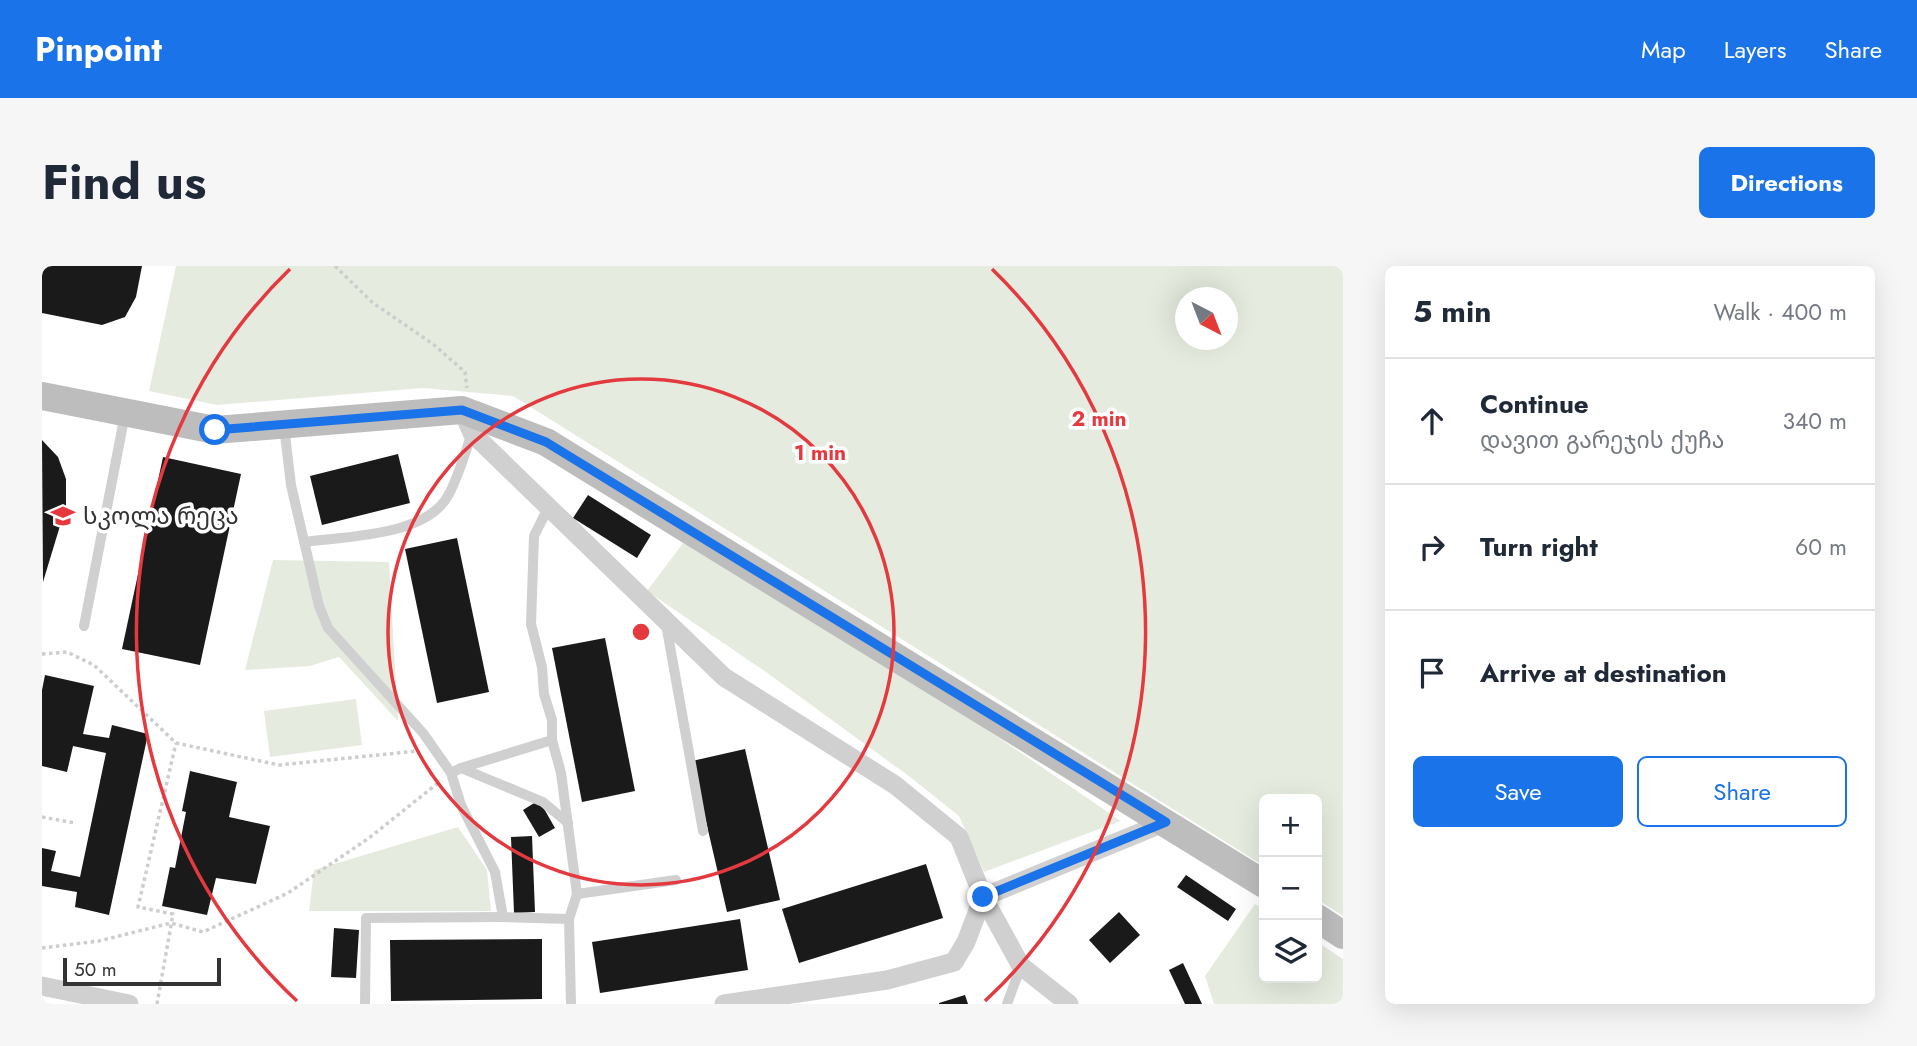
<!DOCTYPE html>
<meta charset="utf-8">
<style>
:root{--surface:#fff;--page:#f6f6f7;--text:#1f2937;--muted:#747a83;--line:#e0e1e3;--accent:#1a73e8}
body{margin:0;font-family:Jost,"Noto Sans Georgian",sans-serif;background:var(--page);color:var(--text)}
.controls{position:absolute;right:21px;bottom:21px;display:grid;overflow:hidden;border-radius:10px;box-shadow:0 7px 28px #0002}
.controls button{width:63px;height:63px;display:grid;place-items:center;padding:0;border:0;border-bottom:2px solid var(--line);background:var(--surface);color:var(--text);font:35px sans-serif}
.compass{position:absolute;left:1133px;top:21px;width:63px;height:63px;border-radius:50%;background:var(--surface);box-shadow:0 7px 28px #0002;rotate:138deg}
.scale{position:absolute;left:21px;bottom:18px;width:158px;box-sizing:border-box;padding-left:7px;border:4px solid #333;border-top:0;font-size:19px;line-height:24px;white-space:nowrap;color:#333;-webkit-text-stroke:5px #fff;paint-order:stroke}
.stop{position:absolute;width:21px;height:21px;margin:-16px;border:5px solid #1a73e8;border-radius:50%;background:#fff}
.stop.end{background:#1a73e8;border-color:#fff;box-shadow:0 2px 7px #0008}
.list{margin:0;padding:0;list-style:none}
h2{display:flex;justify-content:space-between;align-items:center;height:91px;margin:0;padding:0 28px;font-size:30px}
h2 small{font-size:23px;font-weight:400;color:var(--muted)}
.list li{display:grid;grid-template-columns:46px 1fr auto;gap:21px;align-items:center;box-sizing:border-box;height:126px;padding:0 28px;border-top:2px solid var(--line)}
.list b{display:block;font-size:26px;white-space:nowrap}
.list p{margin:0;font-size:23px;white-space:nowrap;color:var(--muted)}
.list em{font-size:23px;font-style:normal;color:var(--muted)}
.actions{display:flex;gap:14px;padding:21px 28px}
.actions a{flex:1;padding:16px 0;border:2px solid var(--accent);border-radius:10px;text-align:center;font-size:24px;color:var(--accent)}
.actions .main{background:var(--accent);color:#fff}
.icon{flex:none;width:38px;height:38px;fill:none;stroke:currentColor;stroke-width:2;stroke-linecap:round;stroke-linejoin:round}
.map{position:relative;flex:none;width:1301px;height:738px;overflow:hidden;border-radius:10px}
header{display:flex;align-items:center;gap:42px;box-sizing:border-box;height:98px;padding:0 35px;background:var(--accent);color:#fff}
header strong{font-size:33px}
nav{display:flex;gap:38px;margin-inline-start:auto;font-size:24px}
.intro{display:flex;align-items:center;justify-content:space-between;box-sizing:border-box;height:168px;padding:0 42px}
h1{margin:0;font-size:49px}
.button{padding:18px 32px;border-radius:10px;background:var(--accent);color:#fff;font-size:24px;font-weight:700}
main{display:flex;gap:42px;padding:0 42px}
aside{flex:1;background:var(--surface);border-radius:10px;box-shadow:0 7px 28px #0002}
.map>svg:first-child{display:block}
.green{fill:#e5ecdf;fill-rule:evenodd}
.building{fill:#1a1a1a}
.lines{fill:none;stroke-linecap:round;stroke-linejoin:round}
.path{stroke:#cdcdcd;stroke-width:3.5;stroke-dasharray:3.5 3.5;stroke-linecap:butt}
.lane{stroke:#d0d0d0;stroke-width:10}
.street{stroke:#d0d0d0;stroke-width:19}
.secondary{stroke:#bdbdbd;stroke-width:28}
.route{stroke:#1a73e8;stroke-width:9}
.ring{fill:none;stroke:#e43a3f;stroke-width:3.5}
.labels{text-anchor:middle;stroke-width:7;stroke-linejoin:round;paint-order:stroke}
.poi-label{font-size:24px;fill:#333;stroke:#fff;text-anchor:start}
.centre{fill:#e43a3f;stroke:#fff;stroke-width:3.5}
.ring-label{font-size:21px;text-anchor:middle;font-weight:bold;fill:#e43a3f;stroke:#fff;stroke-width:7;stroke-linejoin:round;paint-order:stroke}
</style>
<header>
<strong>Pinpoint</strong>
<nav><a>Map</a><a>Layers</a><a>Share</a></nav>
</header>
<div class="intro"><h1>Find us</h1><a class="button">Directions</a></div>
<main>
<div class="map">
<svg width="1301" height="738" viewBox="0 0 1301 738">
<rect width="100%" height="100%" fill="#fff"/>
<g class="green">
<path d="M134 0H1301V650L1275 633V533H1222V600L471 130 381 122 175 139 107 125ZM1143 32H1185V74H1143Z"/>
<path d="M644 273 916 444 1079 555 942 606 917 550 868 511 724 406 605 325Z"/>
<path d="M231 294 347 296 356 455 297 391 268 400 203 404Z"/>
<path d="M314 433 320 479 228 491 222 445Z"/>
<path d="M416 561 445 604 449 645H267L272 604Z"/>
<path d="M1213 638 1222 643V712H1275V676L1301 693V738H1172L1163 710Z"/>
</g>
<g class="building">
<path d="M0 0H100L94 31 83 51 60 59 0 47Z"/>
<path d="M0 174 16 191 24 213V240L1 316Z"/>
<path d="M356 188 368 237 280 259 268 210Z"/>
<path d="M121 191 199 208 158 399 80 383Z"/>
<path d="M546 229 609 269 595 292 531 252Z"/>
<path d="M415 272 447 426 395 437 363 283Z"/>
<path d="M563 372 593 525 540 536 510 382Z"/>
<path d="M3 409 52 420 41 468 67 472 70 459 106 468 67 649 33 641 35 626 0 620V582L14 585 9 605 38 611 64 487 31 480 25 506 0 500V424Z"/>
<path d="M703 483 738 634 685 646 650 495Z"/>
<path d="M148 505 195 516 187 551 228 560 214 618 174 612 165 649 120 640 128 601 133 602 144 546 140 545Z"/>
<path d="M497 534 513 562 497 571 481 544Z"/>
<path d="M490 570 493 646 472 647 469 571Z"/>
<path d="M884 598 901 652 757 697 740 643Z"/>
<path d="M1144 609 1194 643 1186 655 1135 621Z"/>
<path d="M1077 646 1098 669 1068 697 1047 674Z"/>
<path d="M698 653 706 704 558 727 550 676Z"/>
<path d="M292 662 317 664 314 712 289 711Z"/>
<path d="M500 673V733L349 735 348 674Z"/>
<path d="M1141 697 1160 738H1143L1127 704Z"/>
<path d="M923 729 926 738H897V737Z"/>
</g>
<g class="lines">
<g class="path">
<path d="M293 0 331 37 391 78 423 106 425 122"/>
<path d="M0 388 25 386 52 399 134 477 237 499 375 485"/>
<path d="M0 551 33 557"/>
<path d="M0 682 57 675 129 657 161 666 246 627 327 572 396 517"/>
<path d="M115 738 131 648 96 641 134 477"/>
</g>
<g class="lane">
<path d="M242 160 249 219 277 340 286 362 381 467 409 507 419 539 453 606 461 651 527 653"/>
<path d="M262 276C304 270 385 271 407 228 417 209 423 187 430 167"/>
<path d="M624 358 661 565"/>
<path d="M42 360 83 148"/>
<path d="M510 474 519 507 535 628 527 653 529 738"/>
<path d="M419 502 501 536 526 557"/>
<path d="M409 507 419 502 510 474V454L502 428 500 401 489 358 492 270 506 242"/>
<path d="M535 628 634 614"/>
<path d="M323 738 324 652 461 651"/>
<path d="M965 738 979 700"/>
</g>
<g class="street">
<path d="M420 144 430 167 682 411 853 519 917 571 941 631 979 700 1027 738"/>
<path d="M0 720 87 738"/>
<path d="M682 738 845 714 912 696 924 676 941 631 1124 556"/>
</g>
<g class="secondary">
<path d="M0 130 173 164 420 144 504 176 1222 618"/>
<path d="M1275 652 1301 669"/>
</g>
</g>
<g class="lines">
<path class="route" d="M173 164 420 144 504 176 1124 556 941 631"/>
</g>
<g class="ring">
<circle cx="599" cy="366" r="253"/>
<path d="M255 735A505 505 0 0 1 248 3M950 3A505 505 0 0 1 943 735"/>
</g>
<defs>
<g id="school-bare" transform="scale(1.89)"><path d="M0-5L7-2L0 1L-7-2ZM-4 1L0 2.5L4 1V4Q0 6-4 4Z" fill="#e43a3f" stroke="#fff" stroke-width="2.5" paint-order="stroke"/></g>
</defs>
<g fill-rule="evenodd">
<use href="#school-bare" x="21" y="250"/>
</g>
<g class="labels">
<g class="poi-label">
<text x="41" y="258">სკოლა რეცა</text>
</g>
</g>
<circle cx="599" cy="366" r="10" class="centre"/>
<g class="ring-label">
<text x="1057" y="160">2 min</text>
<text x="778" y="194">1 min</text>
</g>
</svg>
<div class="controls">
<button>+</button>
<button>−</button>
<button><svg class="icon" aria-label="layers" viewBox="0 0 24 24"><path d="M12 4l9 5-9 5-9-5zM3 14l9 5 9-5"/></svg></button>
</div>
<svg class="compass" viewBox="-18 -18 36 36"><path d="M0-13l5 13h-10z" fill="#e53935"/><path d="M0 13l5-13h-10z" fill="#747a83"/></svg>
<div class="scale">50 m</div>
<div class="stop" style="left:173px;top:164px"></div>
<div class="stop end" style="left:941px;top:631px"></div>
</div>
<aside>
<h2>5 min<small>Walk · 400 m</small></h2>
<ul class="list">
<li><svg class="icon" aria-label="ahead" viewBox="0 0 24 24"><path d="M12 20V5M6 11l6-6 6 6"/></svg><div><b>Continue</b><p>დავით გარეჯის ქუჩა</p></div><em>340 m</em></li>
<li><svg class="icon" aria-label="right" viewBox="0 0 24 24"><path d="M7 20v-9h11M14 6l5 5-5 5"/></svg><div><b>Turn right</b></div><em>60 m</em></li>
<li><svg class="icon" aria-label="arrive" viewBox="0 0 24 24"><path d="M6 21V4h12l-3 4 3 4H6"/></svg><div><b>Arrive at destination</b></div></li>
</ul>
<div class="actions"><a class="main">Save</a><a>Share</a></div>
</aside>
</main>
